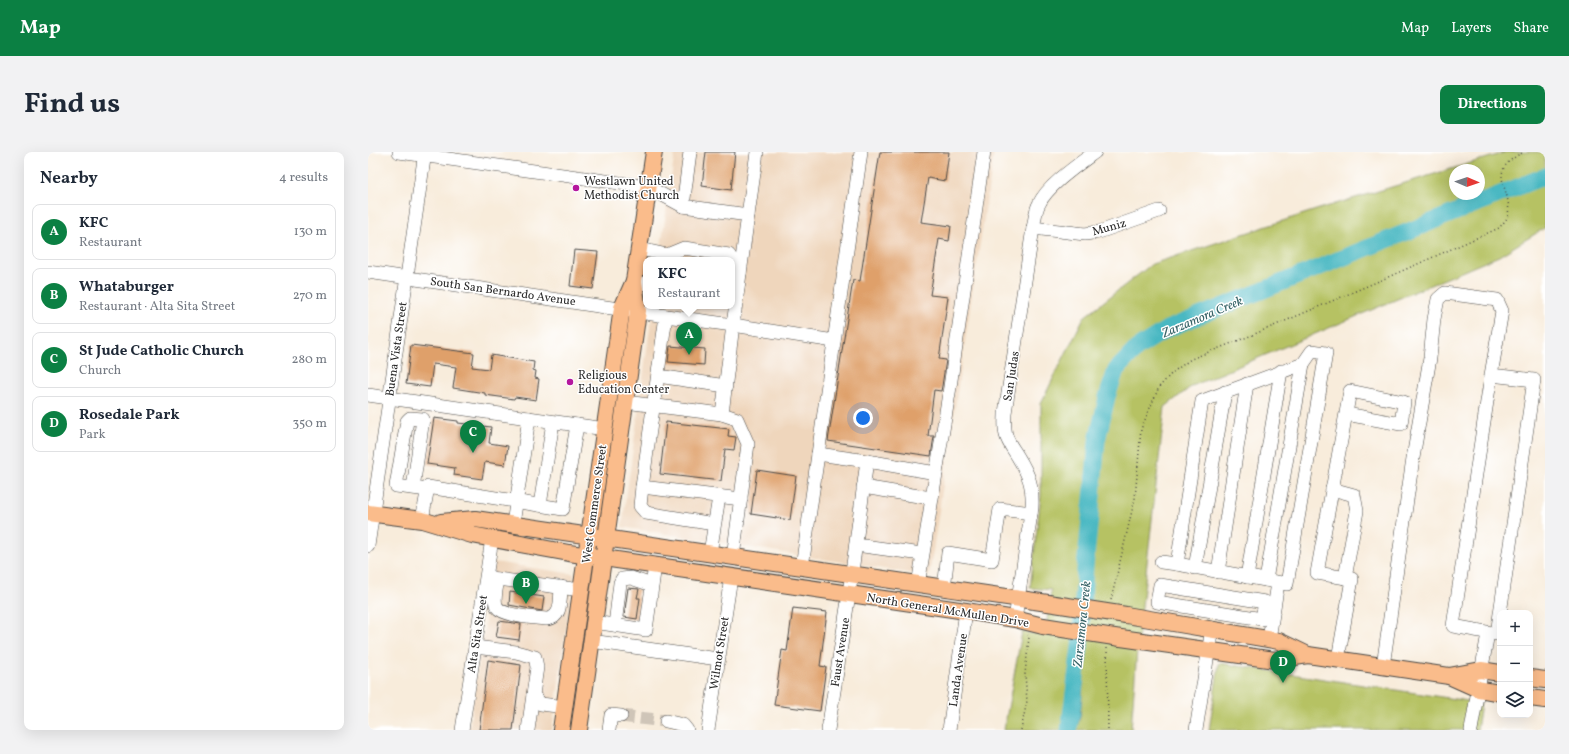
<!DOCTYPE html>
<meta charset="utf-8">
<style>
:root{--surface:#fff;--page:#f2f2f3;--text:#1f2937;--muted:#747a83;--line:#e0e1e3;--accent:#0b8043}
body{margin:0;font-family:Vollkorn,serif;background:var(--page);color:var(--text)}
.controls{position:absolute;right:12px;bottom:12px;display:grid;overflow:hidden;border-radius:8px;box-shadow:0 4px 16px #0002}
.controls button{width:36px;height:36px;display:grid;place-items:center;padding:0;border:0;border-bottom:1px solid var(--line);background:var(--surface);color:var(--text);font:20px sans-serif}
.compass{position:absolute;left:1081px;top:12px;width:36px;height:36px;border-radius:50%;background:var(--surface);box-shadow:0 4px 16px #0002;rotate:92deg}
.you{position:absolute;left:495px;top:266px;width:14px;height:14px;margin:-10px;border:3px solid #fff;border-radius:50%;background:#1a73e8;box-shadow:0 0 0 6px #1a73e833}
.badge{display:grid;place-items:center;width:26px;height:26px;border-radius:50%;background:var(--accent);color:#fff;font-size:13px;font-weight:700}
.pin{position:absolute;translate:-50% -33px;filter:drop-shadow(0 1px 2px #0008)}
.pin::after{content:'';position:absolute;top:21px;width:14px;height:12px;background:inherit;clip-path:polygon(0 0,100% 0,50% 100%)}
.popup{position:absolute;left:275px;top:105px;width:92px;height:52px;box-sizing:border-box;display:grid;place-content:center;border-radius:8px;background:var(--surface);filter:drop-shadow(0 1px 3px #0005);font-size:13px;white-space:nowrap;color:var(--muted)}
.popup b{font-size:15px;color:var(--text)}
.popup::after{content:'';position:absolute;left:50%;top:100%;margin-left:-8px;border:8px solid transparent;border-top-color:var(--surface)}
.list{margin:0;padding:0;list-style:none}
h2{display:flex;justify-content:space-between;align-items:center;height:52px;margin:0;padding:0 16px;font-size:17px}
h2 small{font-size:13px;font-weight:400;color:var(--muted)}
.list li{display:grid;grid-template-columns:26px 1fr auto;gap:12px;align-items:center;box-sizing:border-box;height:56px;margin:0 8px 8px;padding:0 8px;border:1px solid var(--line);border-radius:8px}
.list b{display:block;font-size:15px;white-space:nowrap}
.list p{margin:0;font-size:13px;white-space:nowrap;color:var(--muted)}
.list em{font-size:13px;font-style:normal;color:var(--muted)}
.icon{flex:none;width:22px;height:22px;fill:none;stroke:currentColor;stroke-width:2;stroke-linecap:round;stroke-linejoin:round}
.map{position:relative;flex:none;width:1177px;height:578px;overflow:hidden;border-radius:8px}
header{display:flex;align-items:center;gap:24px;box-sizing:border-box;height:56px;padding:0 20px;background:var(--accent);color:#fff}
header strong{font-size:19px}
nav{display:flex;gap:22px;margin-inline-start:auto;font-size:14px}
.intro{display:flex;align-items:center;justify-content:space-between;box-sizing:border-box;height:96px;padding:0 24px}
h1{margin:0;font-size:28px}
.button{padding:10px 18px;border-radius:8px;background:var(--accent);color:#fff;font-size:14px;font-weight:700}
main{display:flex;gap:24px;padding:0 24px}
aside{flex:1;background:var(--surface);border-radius:8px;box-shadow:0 4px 16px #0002}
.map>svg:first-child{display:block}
.built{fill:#efd6bc}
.green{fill:#b6c263;stroke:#707647;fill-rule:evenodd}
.water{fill:#4ab8c2;stroke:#3a7276}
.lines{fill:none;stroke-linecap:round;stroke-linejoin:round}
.river{stroke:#4ab8c2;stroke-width:17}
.building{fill:#dfa06b}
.minor-tunnel{stroke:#cfc5b8;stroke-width:13;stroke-dasharray:13 6;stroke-linecap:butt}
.minor-casing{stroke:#4a4845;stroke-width:14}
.major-casing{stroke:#4a4845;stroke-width:18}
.path{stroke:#4a4845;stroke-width:1.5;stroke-dasharray:1 3;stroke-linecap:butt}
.minor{stroke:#fff;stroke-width:13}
.major{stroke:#fabc8b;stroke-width:16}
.major-bridge-casing{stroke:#4a4845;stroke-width:18;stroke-linecap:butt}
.major-bridge{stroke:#fabc8b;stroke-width:16}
.poi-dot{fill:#b5179e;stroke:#fff;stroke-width:1.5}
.labels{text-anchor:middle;stroke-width:3;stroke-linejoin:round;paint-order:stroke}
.poi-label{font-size:12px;fill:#2b2b2b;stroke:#fff;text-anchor:start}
.street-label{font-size:12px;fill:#2b2b2b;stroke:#fff}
.water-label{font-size:13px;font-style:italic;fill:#376367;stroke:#fff}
</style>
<header>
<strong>Map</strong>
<nav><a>Map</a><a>Layers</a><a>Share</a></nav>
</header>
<div class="intro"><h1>Find us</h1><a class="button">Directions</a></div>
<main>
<aside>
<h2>Nearby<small>4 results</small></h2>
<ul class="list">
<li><span class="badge">A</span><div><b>KFC</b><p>Restaurant</p></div><em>130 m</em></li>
<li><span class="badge">B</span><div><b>Whataburger</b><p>Restaurant · Alta Sita Street</p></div><em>270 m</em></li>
<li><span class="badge">C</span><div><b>St Jude Catholic Church</b><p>Church</p></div><em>280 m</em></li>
<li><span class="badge">D</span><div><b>Rosedale Park</b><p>Park</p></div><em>350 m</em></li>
</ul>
</aside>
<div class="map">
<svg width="1177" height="578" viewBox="0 0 1177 578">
<rect width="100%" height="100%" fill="#fff"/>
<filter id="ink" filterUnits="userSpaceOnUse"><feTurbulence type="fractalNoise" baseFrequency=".025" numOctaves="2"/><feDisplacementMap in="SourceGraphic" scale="8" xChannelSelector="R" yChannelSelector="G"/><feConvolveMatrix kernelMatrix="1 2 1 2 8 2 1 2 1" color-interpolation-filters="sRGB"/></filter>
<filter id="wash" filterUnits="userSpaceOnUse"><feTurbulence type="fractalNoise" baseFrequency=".012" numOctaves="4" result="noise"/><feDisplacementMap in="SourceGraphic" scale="16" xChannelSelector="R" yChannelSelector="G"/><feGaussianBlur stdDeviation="0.9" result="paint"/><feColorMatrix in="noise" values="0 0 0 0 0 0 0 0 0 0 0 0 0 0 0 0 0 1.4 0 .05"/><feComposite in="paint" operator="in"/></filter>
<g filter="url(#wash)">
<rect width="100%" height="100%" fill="#f8ecdb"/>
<g class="built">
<path d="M307 0H626L561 424 254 375 285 154H364V108H291Z"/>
<path d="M126 410 206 422 184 578H101Z"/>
</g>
<g class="green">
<path d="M1139 0H1177V76L1131 104 824 234 797 255 769 498 763 578H636L654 480 677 483 683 438 662 436 673 343V251L716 165 784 112 951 57ZM1087 18H1111V42H1087Z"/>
<path d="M851 511 1113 551 1109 578H841Z"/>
</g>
<path class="water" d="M708 518 716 523 712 565 708 578H694L701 519Z"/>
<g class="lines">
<path class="river" d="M701 578 712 494 717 416 724 346 729 289 739 245 748 218 769 196 799 177 1177 24"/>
</g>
<g id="blocks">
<g class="building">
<path d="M338 0H367L363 38 334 34Z"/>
<path d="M512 0H581L577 29 560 26 553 70 583 74 581 89 571 87 562 143 580 145 571 207 578 208 574 234 573 239 566 238 560 284H566L563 304 460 289 485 128 492 129Z"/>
<path d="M206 98 230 100 225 137 202 134Z"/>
<path d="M43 193 106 201 104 215 121 217 123 203 166 210 165 218 168 219 167 226 171 227 168 248 147 245 146 247 117 243V241L85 236 88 215 65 212 62 235 38 232Z"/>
<path d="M302 194 337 197 336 213 300 210Z"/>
<path d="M66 266 90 269V271L123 275 121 291 140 294 137 313 117 310 114 327 86 323 87 316 59 312Z"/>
<path d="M298 270 361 277 360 284 368 285 366 298 357 297 353 329 292 322Z"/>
<path d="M389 318 428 324 422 368 383 362Z"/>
<path d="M260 436 271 437 269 446H272L269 467 256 465Z"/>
<path d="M142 440 176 445 174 459 141 453Z"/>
<path d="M425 456 459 460 452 514 458 515 452 559 406 553 414 498 419 499Z"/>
<path d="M131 469 153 472 151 488 128 485Z"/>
<path d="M120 508 153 513 145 578H111Z"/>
</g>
</g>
</g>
<g filter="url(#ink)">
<use href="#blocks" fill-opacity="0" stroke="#4a4845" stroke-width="1"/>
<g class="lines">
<path class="minor-tunnel" d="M253 564 298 569"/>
<g class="minor-casing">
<g id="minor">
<path d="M31 0 280 35 315 54"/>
<path d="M322 0 315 54 380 63 389 0"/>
<path d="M380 63 365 173 466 189"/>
<path d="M665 76 717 82 731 80 791 59"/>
<path d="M272 97 299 103 316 96 361 103 372 121"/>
<path d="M0 120 298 164 274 335 373 347"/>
<path d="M266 129 278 132"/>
<path d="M298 164 365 173 354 262"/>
<path d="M944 199 958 201 919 432 809 412 834 249 935 212Z"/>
<path d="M290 224 358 234"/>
<path d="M0 243 237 277"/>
<path d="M257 250 354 262 369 267 380 292 365 405"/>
<path d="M450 302 499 309 481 442 460 578"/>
<path d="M499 309 568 321"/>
<path d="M274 335 272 354 278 361 346 372"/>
<path d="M495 335 563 346"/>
<path d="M45 336 55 267 42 266 39 269 28 334 60 338"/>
<path d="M964 337 986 343 989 359 977 426"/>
<path d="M172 353 185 270"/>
<path d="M54 368 60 335 195 357 209 273"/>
<path d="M145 372 161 266"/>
<path d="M488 393 554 402"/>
<path d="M0 394 57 0"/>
<path d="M342 401 351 345"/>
<path d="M793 410 809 412"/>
<path d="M434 415 493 0"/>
<path d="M827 416 857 240"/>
<path d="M850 420 879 232"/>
<path d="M879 425 913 219"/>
<path d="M122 426 213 438"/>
<path d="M130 427C129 434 125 449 129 455 135 464 168 466 179 467 194 466 192 448 193 435"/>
<path d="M898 428 935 212"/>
<path d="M550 433 582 235 616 0"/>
<path d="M792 433 897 450 894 467 789 450Z"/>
<path d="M576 437 580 401 624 408 632 357 663 361"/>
<path d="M647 467 664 355C665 334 661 323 650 305 646 298 640 291 638 283 636 276 637 268 637 261L665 76C667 68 667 59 671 52 679 34 711 12 727 0"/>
<path d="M226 470 278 478 287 413"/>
<path d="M247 473 252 431 254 427 263 426 284 433"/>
<path d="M901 487 910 431"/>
<path d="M223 489 350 507"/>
<path d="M107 495 148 500 167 505 169 515 165 543 173 552 197 555"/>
<path d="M970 507 984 427 949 421 982 239 1036 250 1033 272 978 262"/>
<path d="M1015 514 1045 306 1062 206 1066 167 1070 147 1077 141 1129 148 1134 159 1123 223 1085 474 1129 482 1166 228 1123 223"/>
<path d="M298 569 315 573 319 578"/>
<path d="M94 578 124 387"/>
<path d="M160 578 165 543"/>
<path d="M241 578 243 563 253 564"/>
<path d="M340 578 363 425"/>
<path d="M581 578 598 459"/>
<path d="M828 578 844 476"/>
<path d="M1103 578 1120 481"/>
</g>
</g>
<g class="major-casing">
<g id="major">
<path d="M0 361 54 368 104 383 201 401 598 459 647 467 675 474"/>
<path d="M73 370 107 367 680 451"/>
<path d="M758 463 911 489 940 503 1081 524 1110 537 1132 541"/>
<path d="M753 486 907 508 940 503"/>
<path d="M1081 524 1113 518 1132 521"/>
<path d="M1162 526 1177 528"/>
<path d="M1162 546 1177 548"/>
<path d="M193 578 254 156 266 129 286 0"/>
<path d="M211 578 270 159 266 129"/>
</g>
</g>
<g class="path">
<path d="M743 448 767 346 773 277 791 235 805 220 823 207 882 184 1018 126 1131 76C1134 72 1139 68 1140 63 1145 35 1115 20 1156 0"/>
<path d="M739 496 740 578"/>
<path d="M653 578 659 549 657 522 661 485 660 483"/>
</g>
<use href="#minor" class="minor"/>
<use href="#major" class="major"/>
<g class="major-bridge-casing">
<g id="major-bridge">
<path d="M680 451 758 463"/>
<path d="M675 474 753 486"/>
</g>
</g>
<use href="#major-bridge" class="major-bridge"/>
</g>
</g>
<g class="poi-dot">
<circle cx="208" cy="36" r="4"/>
<circle cx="202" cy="230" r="4"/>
</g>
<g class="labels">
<g class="poi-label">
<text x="216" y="33">Westlawn United<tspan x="216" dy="14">Methodist Church</tspan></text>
<text x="210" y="227">Religious<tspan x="210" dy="14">Education Center</tspan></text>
</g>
<g class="street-label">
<text transform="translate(741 75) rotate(-16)" y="4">Muniz</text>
<text transform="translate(135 139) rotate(8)" y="4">South San Bernardo Avenue</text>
<text transform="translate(28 197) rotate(-82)" y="4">Buena Vista Street</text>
<text transform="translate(643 224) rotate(-81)" y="4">San Judas</text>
<text transform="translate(226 352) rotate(-82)" y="4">West Commerce Street</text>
<text transform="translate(580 458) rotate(9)" y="4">North General McMullen Drive</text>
<text transform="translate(109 482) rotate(-81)" y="4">Alta Sita Street</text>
<text transform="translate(472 500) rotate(-81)" y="4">Faust Avenue</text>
<text transform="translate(351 501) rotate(-81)" y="4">Wilmot Street</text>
<text transform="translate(590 518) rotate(-82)" y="4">Landa Avenue</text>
</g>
<g class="water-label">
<text transform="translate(834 164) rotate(-23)" y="5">Zarzamora Creek</text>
<text transform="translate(713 472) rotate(-84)" y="5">Zarzamora Creek</text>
</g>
</g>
</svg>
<div class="controls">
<button>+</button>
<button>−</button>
<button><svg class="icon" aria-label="layers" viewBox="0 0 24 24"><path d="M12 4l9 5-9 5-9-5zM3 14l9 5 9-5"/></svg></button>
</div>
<svg class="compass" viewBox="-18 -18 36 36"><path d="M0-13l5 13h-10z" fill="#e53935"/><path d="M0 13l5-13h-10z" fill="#747a83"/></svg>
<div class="you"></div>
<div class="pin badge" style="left:321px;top:203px">A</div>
<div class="popup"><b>KFC</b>Restaurant</div>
<div class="pin badge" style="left:158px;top:452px">B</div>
<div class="pin badge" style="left:105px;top:301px">C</div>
<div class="pin badge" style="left:915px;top:531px">D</div>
</div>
</main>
